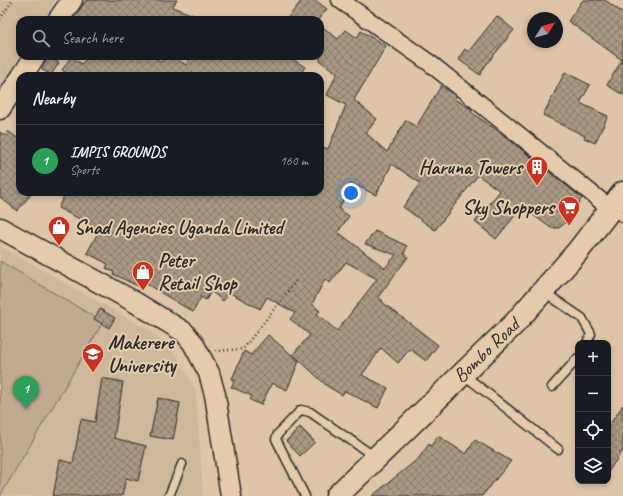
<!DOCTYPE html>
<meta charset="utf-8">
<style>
:root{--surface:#171b24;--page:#242831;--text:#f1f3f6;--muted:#9ea1a6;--line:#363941;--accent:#c8321e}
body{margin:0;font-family:Caveat,sans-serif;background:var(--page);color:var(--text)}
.controls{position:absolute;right:12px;bottom:12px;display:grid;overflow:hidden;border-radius:8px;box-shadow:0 2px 6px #0003}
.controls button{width:36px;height:36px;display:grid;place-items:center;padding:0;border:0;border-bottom:1px solid var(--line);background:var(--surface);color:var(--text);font:20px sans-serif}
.compass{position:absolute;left:527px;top:12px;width:36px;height:36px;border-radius:50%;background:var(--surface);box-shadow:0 2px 6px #0003;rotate:53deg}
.you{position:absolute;left:351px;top:193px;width:14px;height:14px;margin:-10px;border:3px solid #fff;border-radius:50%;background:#1a73e8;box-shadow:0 0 0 6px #1a73e833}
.badge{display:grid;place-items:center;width:26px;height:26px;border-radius:50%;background:var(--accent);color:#fff;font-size:13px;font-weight:700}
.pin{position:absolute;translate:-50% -33px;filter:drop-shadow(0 1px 2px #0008)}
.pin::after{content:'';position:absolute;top:21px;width:14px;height:12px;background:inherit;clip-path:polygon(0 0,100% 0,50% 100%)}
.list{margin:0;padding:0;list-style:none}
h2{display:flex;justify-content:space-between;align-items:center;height:52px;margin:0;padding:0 16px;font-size:17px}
h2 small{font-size:13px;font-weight:400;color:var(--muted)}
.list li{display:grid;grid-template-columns:26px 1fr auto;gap:12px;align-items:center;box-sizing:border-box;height:72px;padding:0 16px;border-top:1px solid var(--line)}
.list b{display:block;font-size:15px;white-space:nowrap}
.list p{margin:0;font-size:13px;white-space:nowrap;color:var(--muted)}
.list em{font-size:13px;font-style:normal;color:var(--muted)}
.icon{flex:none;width:22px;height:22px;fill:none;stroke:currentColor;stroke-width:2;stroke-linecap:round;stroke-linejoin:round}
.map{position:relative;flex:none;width:623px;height:496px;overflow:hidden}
.search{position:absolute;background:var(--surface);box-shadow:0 2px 6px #0003;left:16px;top:16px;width:308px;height:44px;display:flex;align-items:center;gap:10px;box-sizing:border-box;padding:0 14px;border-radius:12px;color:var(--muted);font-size:15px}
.panel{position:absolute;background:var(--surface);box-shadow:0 2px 6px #0003;left:16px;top:72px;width:308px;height:124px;border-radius:12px}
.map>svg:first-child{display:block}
.built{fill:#ceb89c}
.pitch{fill:#c0ab92;stroke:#766b5e}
.building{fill:url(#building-cross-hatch);stroke:#2b2b2b;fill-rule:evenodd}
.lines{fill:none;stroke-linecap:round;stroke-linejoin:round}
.service-casing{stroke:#2b2b2b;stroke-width:11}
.minor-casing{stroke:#2b2b2b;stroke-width:19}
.tertiary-casing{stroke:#2b2b2b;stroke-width:23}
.primary-casing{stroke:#2b2b2b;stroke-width:25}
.path{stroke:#2b2b2b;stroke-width:2.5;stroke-dasharray:1 3;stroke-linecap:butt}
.service{stroke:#e5cbac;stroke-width:8}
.minor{stroke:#e5cbac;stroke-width:16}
.tertiary{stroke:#e5cbac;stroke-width:20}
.primary{stroke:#e5cbac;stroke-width:22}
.labels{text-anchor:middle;stroke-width:4;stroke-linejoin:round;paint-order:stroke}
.poi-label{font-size:20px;font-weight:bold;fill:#2b2b2b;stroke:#e5cbac;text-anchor:start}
.street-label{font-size:20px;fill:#2b2b2b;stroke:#e5cbac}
</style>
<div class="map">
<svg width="623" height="496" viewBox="0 0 623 496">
<defs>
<pattern id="building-cross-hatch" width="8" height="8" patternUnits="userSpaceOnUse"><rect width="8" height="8" fill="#a99882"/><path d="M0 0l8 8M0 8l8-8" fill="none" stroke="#8a7c6b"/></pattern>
</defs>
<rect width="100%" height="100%" fill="#dec5a7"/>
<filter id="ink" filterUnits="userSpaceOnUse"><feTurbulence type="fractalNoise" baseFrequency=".025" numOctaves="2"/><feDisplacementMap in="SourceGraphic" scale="8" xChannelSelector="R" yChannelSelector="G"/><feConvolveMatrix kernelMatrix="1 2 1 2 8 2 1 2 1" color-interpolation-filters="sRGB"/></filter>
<g filter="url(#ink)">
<g class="built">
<path d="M0 0H56L44 20H20V56L0 87Z"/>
<path d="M0 246 152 332 178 357 196 391 203 496H0Z"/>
</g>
<path class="pitch" d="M0 261 103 322 0 496Z"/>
<g class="building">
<path d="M86 0H177L172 7 204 19 73 20Z"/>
<path d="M302 0H315L327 9 318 20H286Z"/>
<path d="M583 0H605L623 13V95L607 85 622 60 568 21Z"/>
<path d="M497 16 514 30 486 65 480 75 458 59 465 49 468 52Z"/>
<path d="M320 25 338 39 346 30 357 38 361 31 386 46 354 100 377 119 366 133 387 152 406 120 416 127 441 86 456 96 454 99 472 109 471 112 501 133 582 198 565 223 559 228H551L522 207 496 239 475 222 500 191 478 175 435 230 403 207 420 183 392 164 376 195 351 183 339 209 349 216 338 232 385 268 396 255 365 244 375 231 407 246 404 254 408 257 378 297 383 301 382 302 438 345 426 361 410 349 398 363 381 348 362 375 388 388 378 408 345 391 342 395 327 386 293 354 310 335 290 319 295 313 267 297 260 309 230 293 223 301 211 291 206 300 201 297 193 312 145 283 142 288 113 274 114 272 106 268 108 264 87 253 100 229 58 208 66 192H320V146L328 149 346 105 327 95 337 73 320 61ZM346 262 377 279 337 331 317 314 320 311 312 304 325 279 330 283Z"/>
<path d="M88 56H152L162 62 166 56H172L186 65 190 56H287L305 67 299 76H71L62 70 71 57 82 64Z"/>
<path d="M49 57 59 63 51 75 41 69Z"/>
<path d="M565 72 590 85 580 103 608 116 595 143 584 138 585 136 543 115Z"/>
<path d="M8 131 20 140V192H33L17 211 0 197V132L5 136Z"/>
<path d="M100 309 115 318 109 328 94 319Z"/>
<path d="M268 335 299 361 287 390 272 383 261 405 250 400 252 396 231 387 235 380 232 379 244 351 251 355Z"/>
<path d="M102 378 123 382 114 438 146 446 138 481 126 478 122 496H53L60 460 73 463 81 419 95 422Z"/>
<path d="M158 398 180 403 173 440 150 436Z"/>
<path d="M623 405V450L608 472V427Z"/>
<path d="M300 427 315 442 300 456 286 441Z"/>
<path d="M438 436 466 454 475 440 511 461 482 496H372L419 458 429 444 431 446Z"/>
</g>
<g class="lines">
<g class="service-casing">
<g id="service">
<path d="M611 209 623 218"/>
<path d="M544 292 582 318 591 334 587 343"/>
<path d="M463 374 558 449"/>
<path d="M552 387 578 358"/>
<path d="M169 496 182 464"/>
<path d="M305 496 276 439 278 434 301 410 310 412 375 457"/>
</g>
</g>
<g class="minor-casing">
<path id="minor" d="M340 0 431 64 611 209"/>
</g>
<g class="tertiary-casing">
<g id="tertiary">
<path d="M58 20 72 0"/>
<path d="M22 76 35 56"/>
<path d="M0 109 20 79"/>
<path d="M0 228 133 301 184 332 193 343 209 373 215 395 231 496"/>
</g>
</g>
<g class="primary-casing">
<path id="primary" d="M337 496 515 323 578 251 623 193"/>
</g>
<g class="path">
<path d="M0 19 13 0"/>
<path d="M216 351 243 349 296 281"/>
</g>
<use href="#service" class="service"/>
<use href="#minor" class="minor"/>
<use href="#tertiary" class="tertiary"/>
<use href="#primary" class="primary"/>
</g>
</g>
<defs>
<g id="building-pin" transform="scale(1.15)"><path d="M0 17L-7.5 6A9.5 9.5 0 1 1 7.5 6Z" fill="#c8321e" stroke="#e5cbac"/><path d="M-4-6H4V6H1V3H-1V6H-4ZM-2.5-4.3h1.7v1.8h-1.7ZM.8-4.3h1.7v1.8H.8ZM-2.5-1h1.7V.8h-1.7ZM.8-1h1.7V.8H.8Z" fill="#fff"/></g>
<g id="supermarket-pin" transform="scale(1.15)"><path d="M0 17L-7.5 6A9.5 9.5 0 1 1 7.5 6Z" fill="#c8321e" stroke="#e5cbac"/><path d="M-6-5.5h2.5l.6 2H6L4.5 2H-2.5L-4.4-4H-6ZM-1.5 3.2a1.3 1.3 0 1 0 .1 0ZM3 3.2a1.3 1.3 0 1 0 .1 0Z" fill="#fff"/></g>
<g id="shop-pin" transform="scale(1.15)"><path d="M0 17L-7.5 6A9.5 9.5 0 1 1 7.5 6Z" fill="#c8321e" stroke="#e5cbac"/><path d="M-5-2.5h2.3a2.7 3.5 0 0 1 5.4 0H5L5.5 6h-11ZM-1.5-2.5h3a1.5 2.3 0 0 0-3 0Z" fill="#fff"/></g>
<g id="university-pin" transform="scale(1.15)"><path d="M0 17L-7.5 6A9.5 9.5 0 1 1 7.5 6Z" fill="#c8321e" stroke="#e5cbac"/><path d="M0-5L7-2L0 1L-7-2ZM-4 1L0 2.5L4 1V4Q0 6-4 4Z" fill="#fff"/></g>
</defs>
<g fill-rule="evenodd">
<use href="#building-pin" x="537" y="167"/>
<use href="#supermarket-pin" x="569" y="207"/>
<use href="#shop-pin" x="59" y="227"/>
<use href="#shop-pin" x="143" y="272"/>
<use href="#university-pin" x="93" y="354"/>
</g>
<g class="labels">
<g class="poi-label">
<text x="522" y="174" text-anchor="end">Haruna Towers</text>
<text x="554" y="214" text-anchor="end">Sky Shoppers</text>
<text x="74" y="234">Snad Agencies Uganda Limited</text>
<text x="158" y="267">Peter<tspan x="158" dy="23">Retail Shop</tspan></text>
<text x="108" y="349">Makerere<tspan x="108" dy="23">University</tspan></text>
</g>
<g class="street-label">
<text transform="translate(486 350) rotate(-44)" y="7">Bombo Road</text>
</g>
</g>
</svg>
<div class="controls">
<button>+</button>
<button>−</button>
<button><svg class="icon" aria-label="locate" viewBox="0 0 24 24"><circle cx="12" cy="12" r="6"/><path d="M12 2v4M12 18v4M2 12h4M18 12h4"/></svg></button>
<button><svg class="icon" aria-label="layers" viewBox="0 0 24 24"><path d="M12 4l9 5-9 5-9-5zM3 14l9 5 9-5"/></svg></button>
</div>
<svg class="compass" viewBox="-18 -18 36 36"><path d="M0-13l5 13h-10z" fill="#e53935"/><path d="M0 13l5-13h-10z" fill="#9ea1a6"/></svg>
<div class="you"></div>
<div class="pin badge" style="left:26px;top:409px;background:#2e9e5b">1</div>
<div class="search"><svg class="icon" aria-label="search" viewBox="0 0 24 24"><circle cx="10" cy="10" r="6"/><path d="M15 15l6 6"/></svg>Search here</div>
<section class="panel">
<h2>Nearby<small></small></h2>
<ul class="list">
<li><span class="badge" style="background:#2e9e5b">1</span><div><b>IMPIS GROUNDS</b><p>Sports</p></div><em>160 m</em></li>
</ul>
</section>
</div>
